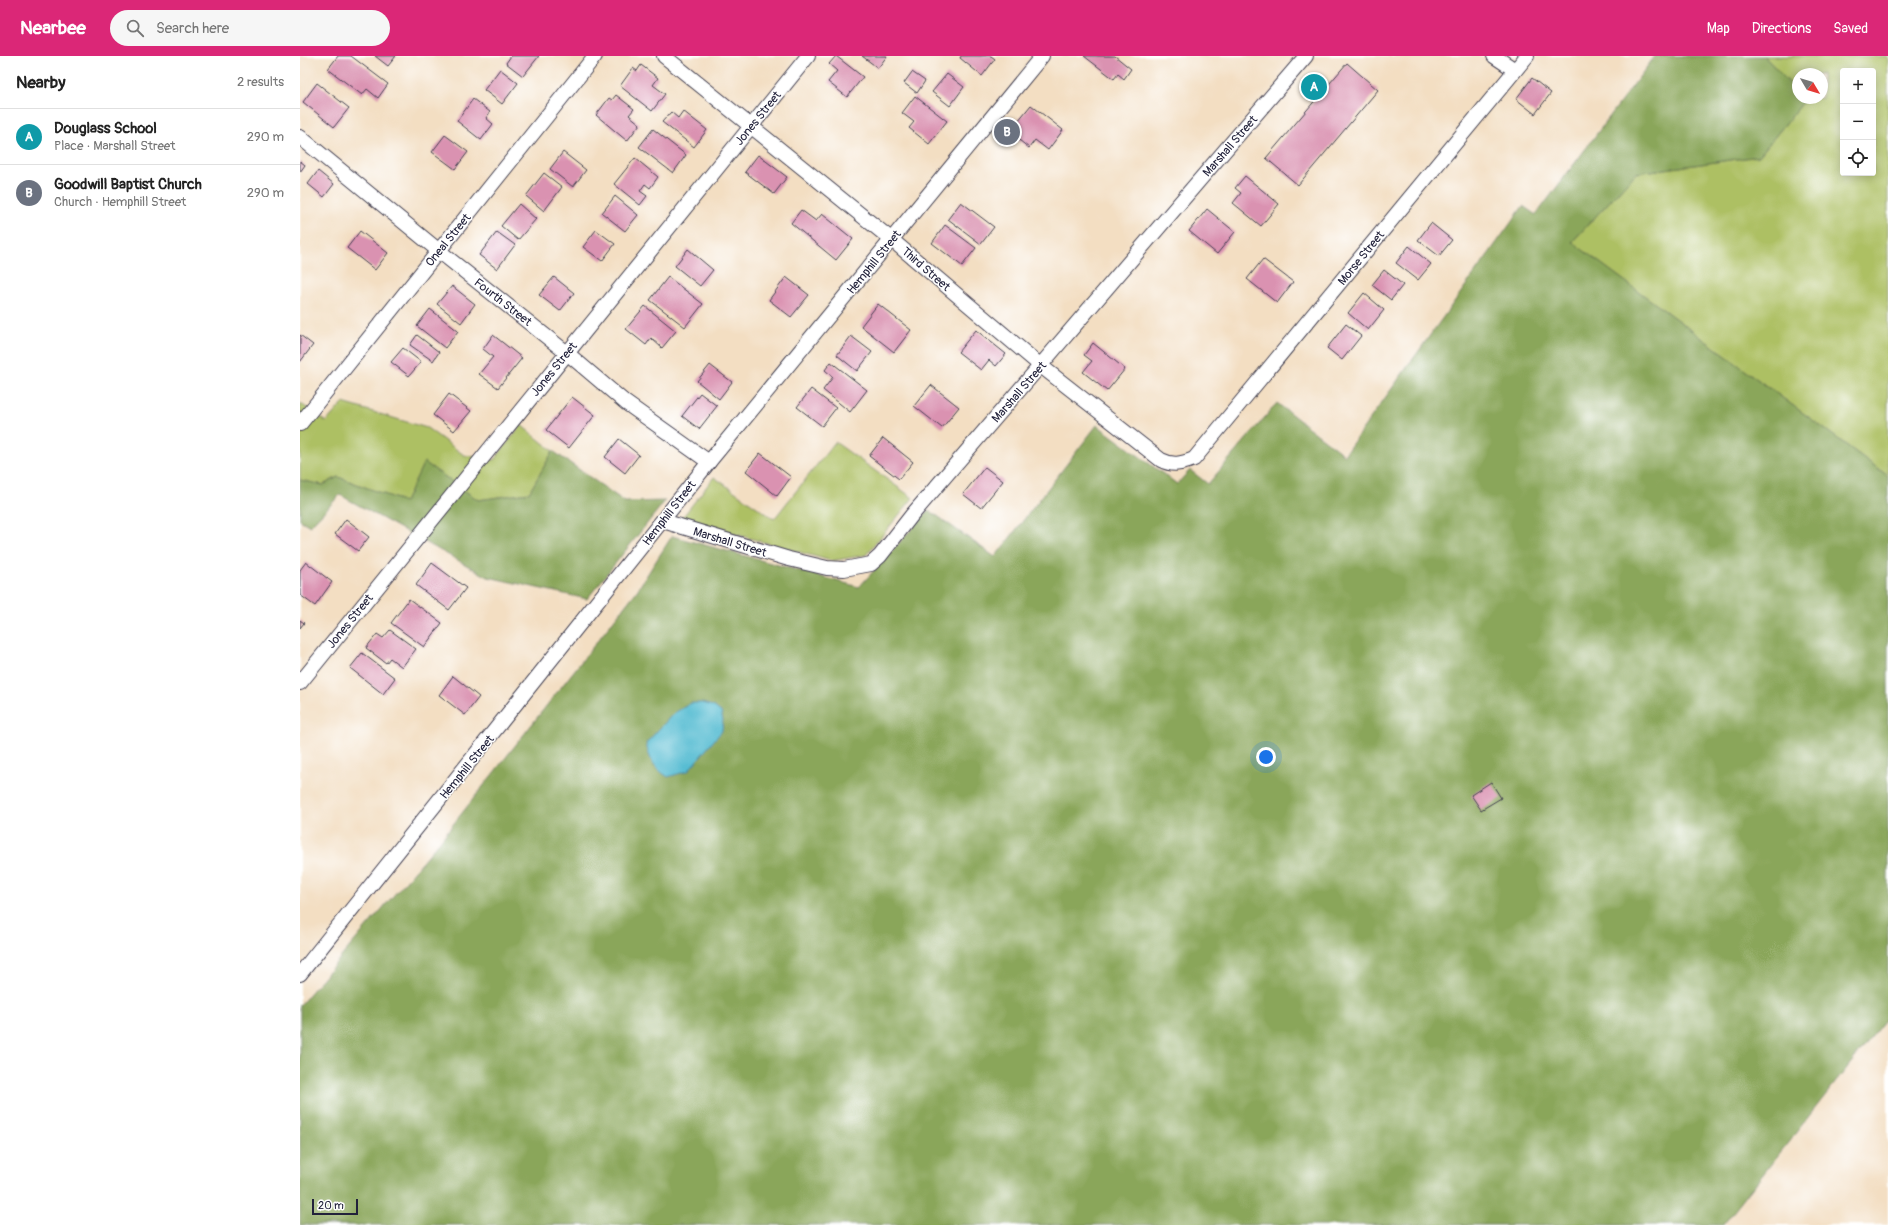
<!DOCTYPE html>
<meta charset="utf-8">
<style>
:root{--surface:#fff;--page:#f6f6f6;--text:#222;--muted:#767676;--line:#e0e0e0;--accent:#db2777}
body{margin:0;font-family:Pangolin,sans-serif;background:var(--page);color:var(--text)}
.controls{position:absolute;right:12px;top:12px;display:grid;overflow:hidden;border-radius:4px;box-shadow:0 2px 10px #0003}
.controls button{width:36px;height:36px;display:grid;place-items:center;padding:0;border:0;border-bottom:1px solid var(--line);background:var(--surface);color:var(--text);font:20px sans-serif}
.compass{position:absolute;left:1492px;top:12px;width:36px;height:36px;border-radius:50%;background:var(--surface);box-shadow:0 2px 10px #0003;rotate:128deg}
.scale{position:absolute;left:12px;bottom:10px;width:46px;box-sizing:border-box;padding-left:4px;border:2px solid #22223b;border-top:0;font-size:11px;line-height:14px;white-space:nowrap;color:#22223b;-webkit-text-stroke:3px #fff;paint-order:stroke}
.you{position:absolute;left:966px;top:701px;width:14px;height:14px;margin:-10px;border:3px solid #fff;border-radius:50%;background:#1a73e8;box-shadow:0 0 0 6px #1a73e833}
.badge{display:grid;place-items:center;width:26px;height:26px;border-radius:50%;background:var(--accent);color:#fff;font-size:13px;font-weight:700}
.pin{position:absolute;translate:-50% -50%;border:2px solid #fff;box-shadow:0 1px 4px #0006}
.list{margin:0;padding:0;list-style:none}
h2{display:flex;justify-content:space-between;align-items:center;height:52px;margin:0;padding:0 16px;font-size:17px}
h2 small{font-size:13px;font-weight:400;color:var(--muted)}
.list li{display:grid;grid-template-columns:26px 1fr auto;gap:12px;align-items:center;box-sizing:border-box;height:56px;padding:0 16px;border-top:1px solid var(--line)}
.list b{display:block;font-size:15px;white-space:nowrap}
.list p{margin:0;font-size:13px;white-space:nowrap;color:var(--muted)}
.list em{font-size:13px;font-style:normal;color:var(--muted)}
.icon{flex:none;width:22px;height:22px;fill:none;stroke:currentColor;stroke-width:2;stroke-linecap:round;stroke-linejoin:round}
.map{position:relative;flex:none;width:1588px;height:1169px;overflow:hidden}
header{display:flex;align-items:center;gap:24px;box-sizing:border-box;height:56px;padding:0 20px;background:var(--accent);color:#fff}
header strong{font-size:19px}
nav{display:flex;gap:22px;margin-inline-start:auto;font-size:14px}
.search{width:280px;height:36px;background:var(--page);display:flex;align-items:center;gap:10px;box-sizing:border-box;padding:0 14px;border-radius:22px;color:var(--muted);font-size:15px}
main{display:flex}
aside{flex:1;background:var(--surface)}
.map>svg:first-child{display:block}
.green{fill:#adc064;stroke:#687150;fill-rule:evenodd}
.forest{fill:#8aa65a;stroke:#56644a}
.water{fill:#54bcd2;stroke:#3b6f86}
.building{fill:#da92b1}
.lines{fill:none;stroke-linecap:round;stroke-linejoin:round}
.street-casing{stroke:#413e4f;stroke-width:16}
.street{stroke:#fff;stroke-width:14}
.labels{text-anchor:middle;stroke-width:3;stroke-linejoin:round;paint-order:stroke}
.street-label{font-size:12px;fill:#22223b;stroke:#fff}
</style>
<header>
<strong>Nearbee</strong>
<div class="search"><svg class="icon" aria-label="search" viewBox="0 0 24 24"><circle cx="10" cy="10" r="6"/><path d="M15 15l6 6"/></svg>Search here</div>
<nav><a>Map</a><a>Directions</a><a>Saved</a></nav>
</header>
<main>
<aside>
<h2>Nearby<small>2 results</small></h2>
<ul class="list">
<li><span class="badge" style="background:#0f9aa8">A</span><div><b>Douglass School</b><p>Place · Marshall Street</p></div><em>290 m</em></li>
<li><span class="badge" style="background:#6b7280">B</span><div><b>Goodwill Baptist Church</b><p>Church · Hemphill Street</p></div><em>290 m</em></li>
</ul>
</aside>
<div class="map">
<svg width="1588" height="1169" viewBox="0 0 1588 1169">
<rect width="100%" height="100%" fill="#fff"/>
<filter id="ink" filterUnits="userSpaceOnUse"><feTurbulence type="fractalNoise" baseFrequency=".025" numOctaves="2"/><feDisplacementMap in="SourceGraphic" scale="8" xChannelSelector="R" yChannelSelector="G"/><feConvolveMatrix kernelMatrix="1 2 1 2 8 2 1 2 1" color-interpolation-filters="sRGB"/></filter>
<filter id="wash" filterUnits="userSpaceOnUse"><feTurbulence type="fractalNoise" baseFrequency=".012" numOctaves="4" result="noise"/><feDisplacementMap in="SourceGraphic" scale="16" xChannelSelector="R" yChannelSelector="G"/><feGaussianBlur stdDeviation="0.9" result="paint"/><feColorMatrix in="noise" values="0 0 0 0 0 0 0 0 0 0 0 0 0 0 0 0 0 1.4 0 .05"/><feComposite in="paint" operator="in"/></filter>
<g filter="url(#wash)">
<rect width="100%" height="100%" fill="#f3dec2"/>
<g class="green">
<path d="M1464 0H1588V420L1272 186 1336 117 1459 100 1505 44 1504 42H1522V18H1498V36ZM1543 15H1573V117H1543Z"/>
<path d="M0 347 26 366 43 347 127 372 164 399 194 404 221 369 253 395 229 437 178 444 124 406 105 446 38 421 23 429 0 424Z"/>
<path d="M535 386 613 442 566 499 531 505 381 463 414 421 474 463Z"/>
</g>
<g class="forest">
<path d="M1355 0H1464L1498 36V42L1505 44 1459 100 1336 117 1272 186 1588 420V960L1423 1169H0V949L140 785 336 536 372 480 559 531 629 454 695 501 797 369 877 428 890 414 908 428 977 347 1044 399 1223 150 1236 159Z"/>
<path d="M253 395 325 446 365 445 287 543 188 521 40 439 10 470 0 464V424L23 429 38 421 105 446 124 406 178 444 229 437Z"/>
</g>
<path class="water" d="M391 647H402L413 650 421 656 423 664 422 675 388 715 368 721C354 712 349 703 346 687L374 657Z"/>
<g id="blocks">
<g class="building">
<path d="M38 0H51L88 28 78 42 67 33 62 39 28 13Z"/>
<path d="M75 0H96L88 10Z"/>
<path d="M211 0H239L223 20 206 7Z"/>
<path d="M536 0 563 21 547 41 528 26 537 15 529 8Z"/>
<path d="M562 0H587L578 12Z"/>
<path d="M661 0H691L695 3 682 20 660 2Z"/>
<path d="M784 0H815L831 13 824 23 818 18 814 23Z"/>
<path d="M1047 7 1078 34 998 129 966 102Z"/>
<path d="M341 9 358 22 353 29 365 38 352 55 320 30 333 12 337 15Z"/>
<path d="M200 13 218 27 202 48 184 34Z"/>
<path d="M612 16 625 25 617 37 604 27Z"/>
<path d="M647 18 664 31 650 50 632 36Z"/>
<path d="M1232 22 1251 37 1235 58 1216 43Z"/>
<path d="M17 27 49 52 34 71 3 46Z"/>
<path d="M316 39 334 53 329 59 340 68 327 85 296 59 309 42 312 44Z"/>
<path d="M615 40 647 65 629 88 609 72 614 66 602 57Z"/>
<path d="M173 43 190 56 186 62 193 68 181 84 157 65Z"/>
<path d="M731 49 763 74 748 94 735 84 729 92 709 76Z"/>
<path d="M383 55 407 74 394 91 362 66 371 56 378 62Z"/>
<path d="M353 73 386 99 373 117 339 91Z"/>
<path d="M145 79 168 96 155 113 132 96Z"/>
<path d="M263 96 286 114 273 131 250 113Z"/>
<path d="M458 99 487 121 474 138 445 116Z"/>
<path d="M335 102 358 121 350 132 345 128 340 135 347 140 340 149 314 128Z"/>
<path d="M0 105 5 109 0 116Z"/>
<path d="M18 115 34 128 24 141 8 128Z"/>
<path d="M244 117 262 131 244 155 226 140Z"/>
<path d="M945 120 979 148 961 170 933 147 941 137 935 132Z"/>
<path d="M315 140 338 159 325 175 302 157Z"/>
<path d="M661 146 694 171 681 188 648 163Z"/>
<path d="M219 148 236 163 218 184 201 170Z"/>
<path d="M907 153 935 176 917 198 889 175Z"/>
<path d="M501 154 516 165 522 158 553 183 536 204 491 167Z"/>
<path d="M1131 167 1152 184 1139 200 1118 184Z"/>
<path d="M645 169 676 192 662 210 632 187Z"/>
<path d="M296 174 315 188 302 205 283 191Z"/>
<path d="M60 175 88 197 75 214 47 192Z"/>
<path d="M197 176 215 189 197 213 179 199Z"/>
<path d="M1109 190 1131 208 1118 224 1096 207Z"/>
<path d="M388 193 413 214 400 230 375 210Z"/>
<path d="M963 203 993 226 977 247 947 223Z"/>
<path d="M1084 214 1103 229 1091 244 1072 229Z"/>
<path d="M254 221 274 237 260 255 239 239Z"/>
<path d="M368 221 403 248 385 271 350 244Z"/>
<path d="M486 221 509 239 491 261 469 244Z"/>
<path d="M152 230 175 248 161 267 137 248Z"/>
<path d="M1064 237 1084 254 1068 274 1048 257Z"/>
<path d="M578 248 611 274 594 296 561 270Z"/>
<path d="M345 250 376 275 362 292 351 282 346 289 326 273Z"/>
<path d="M130 253 158 275 145 292 117 270Z"/>
<path d="M1046 268 1061 280 1042 304 1027 292Z"/>
<path d="M676 274 706 298 696 310 689 304 681 314 658 296Z"/>
<path d="M0 279 13 289 0 306Z"/>
<path d="M117 279 139 296 133 305 110 289Z"/>
<path d="M193 279 222 302 198 332 179 318 193 301 183 293Z"/>
<path d="M551 280 572 296 557 315 537 299Z"/>
<path d="M793 287 825 313 807 335 783 316 792 305 784 299Z"/>
<path d="M103 292 121 306 109 320 91 306Z"/>
<path d="M531 306 567 334 550 356 523 334 533 321 525 314Z"/>
<path d="M410 309 432 326 419 343 397 325Z"/>
<path d="M631 329 659 351 642 372 614 350Z"/>
<path d="M511 333 536 352 522 370 497 351Z"/>
<path d="M400 337 417 350 399 373 382 360Z"/>
<path d="M149 338 171 355 154 375 133 359Z"/>
<path d="M272 341 295 359 269 392 246 374Z"/>
<path d="M583 382 613 406 599 423 569 400Z"/>
<path d="M319 383 339 399 325 417 305 401Z"/>
<path d="M460 397 491 421 477 440 446 415Z"/>
<path d="M685 411 703 425 681 452 663 438Z"/>
<path d="M46 463 69 481 58 495 35 478Z"/>
<path d="M6 506 32 526 15 550 0 539V514Z"/>
<path d="M132 507 166 532 149 554 116 529Z"/>
<path d="M109 543 142 567 124 591 91 567Z"/>
<path d="M0 564 4 567 0 572Z"/>
<path d="M90 574 116 593 102 611 90 602 86 607 66 592 77 578 83 582Z"/>
<path d="M62 597 95 622 83 638 50 612Z"/>
<path d="M153 620 179 641 165 659 139 639Z"/>
<path d="M1191 726 1201 742 1181 754 1171 739Z"/>
</g>
</g>
</g>
<g filter="url(#ink)">
<use href="#blocks" fill-opacity="0" stroke="#413e4f" stroke-width="1"/>
<g class="lines">
<g class="street-casing">
<g id="street">
<path d="M364 0 592 184 741 310 861 404C873 410 881 408 894 403L1227 0"/>
<path d="M1194 0 1215 14"/>
<path d="M0 81 139 195 267 297 326 347 409 406"/>
<path d="M0 368 295 0"/>
<path d="M363 465 489 503 527 512 544 513 571 508 580 500 612 459 1006 0"/>
<path d="M0 627 508 0"/>
<path d="M0 918 409 406 742 0"/>
</g>
</g>
<use href="#street" class="street"/>
</g>
</g>
<g class="labels">
<g class="street-label">
<text transform="translate(458 62) rotate(-51)" y="4">Jones Street</text>
<text transform="translate(930 90) rotate(-49)" y="4">Marshall Street</text>
<text transform="translate(148 184) rotate(-51)" y="4">Oneal Street</text>
<text transform="translate(1061 202) rotate(-51)" y="4">Morse Street</text>
<text transform="translate(574 206) rotate(-51)" y="4">Hemphill Street</text>
<text transform="translate(626 213) rotate(41)" y="4">Third Street</text>
<text transform="translate(203 246) rotate(38)" y="4">Fourth Street</text>
<text transform="translate(254 313) rotate(-51)" y="4">Jones Street</text>
<text transform="translate(719 336) rotate(-49)" y="4">Marshall Street</text>
<text transform="translate(369 457) rotate(-52)" y="4">Hemphill Street</text>
<text transform="translate(430 486) rotate(17)" y="4">Marshall Street</text>
<text transform="translate(50 565) rotate(-51)" y="4">Jones Street</text>
<text transform="translate(167 711) rotate(-51)" y="4">Hemphill Street</text>
</g>
</g>
</svg>
<div class="controls">
<button>+</button>
<button>−</button>
<button><svg class="icon" aria-label="locate" viewBox="0 0 24 24"><circle cx="12" cy="12" r="6"/><path d="M12 2v4M12 18v4M2 12h4M18 12h4"/></svg></button>
</div>
<svg class="compass" viewBox="-18 -18 36 36"><path d="M0-13l5 13h-10z" fill="#e53935"/><path d="M0 13l5-13h-10z" fill="#767676"/></svg>
<div class="scale">20 m</div>
<div class="you"></div>
<div class="pin badge" style="left:1014px;top:31px;background:#0f9aa8">A</div>
<div class="pin badge" style="left:707px;top:76px;background:#6b7280">B</div>
</div>
</main>
